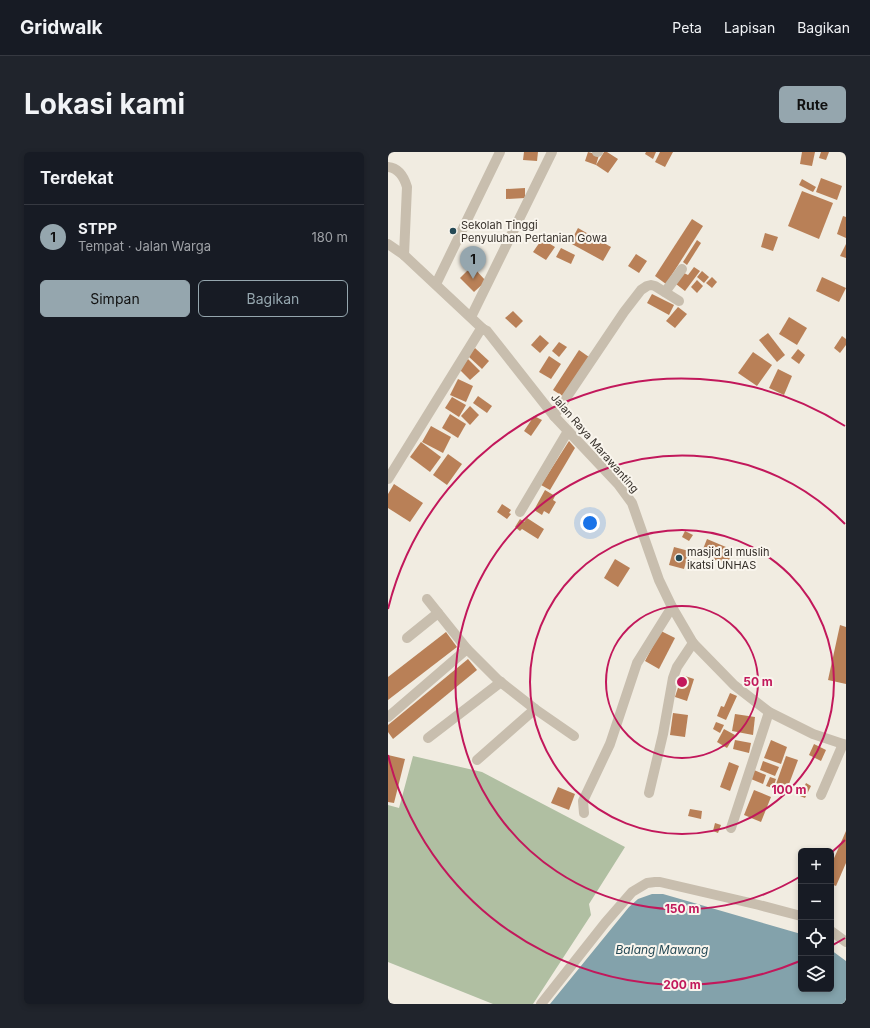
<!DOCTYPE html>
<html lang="id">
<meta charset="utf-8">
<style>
:root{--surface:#171b24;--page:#20242c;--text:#f1f3f6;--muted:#9ea1a6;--line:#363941;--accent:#95a6ae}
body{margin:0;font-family:Inter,sans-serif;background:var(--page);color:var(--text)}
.controls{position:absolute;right:12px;bottom:12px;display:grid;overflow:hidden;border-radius:6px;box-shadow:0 2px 6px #0003}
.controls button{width:36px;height:36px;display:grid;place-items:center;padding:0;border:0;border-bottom:1px solid var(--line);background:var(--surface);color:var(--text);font:20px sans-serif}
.you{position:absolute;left:202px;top:371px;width:14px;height:14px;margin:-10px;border:3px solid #fff;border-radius:50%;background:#1a73e8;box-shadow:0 0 0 6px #1a73e833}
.badge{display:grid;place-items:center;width:26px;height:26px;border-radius:50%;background:var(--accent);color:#111;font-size:13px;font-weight:700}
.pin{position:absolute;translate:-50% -33px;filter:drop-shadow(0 1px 2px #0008)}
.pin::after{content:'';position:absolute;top:21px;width:14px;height:12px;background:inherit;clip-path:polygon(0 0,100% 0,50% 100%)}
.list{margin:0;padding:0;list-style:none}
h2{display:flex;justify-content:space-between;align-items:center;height:52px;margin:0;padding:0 16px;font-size:17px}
h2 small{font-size:13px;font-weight:400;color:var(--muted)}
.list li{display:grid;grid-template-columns:26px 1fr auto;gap:12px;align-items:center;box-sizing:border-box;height:64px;padding:0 16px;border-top:1px solid var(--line)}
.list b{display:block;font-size:15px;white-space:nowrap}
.list p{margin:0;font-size:13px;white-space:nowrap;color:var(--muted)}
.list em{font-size:13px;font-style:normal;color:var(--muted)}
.actions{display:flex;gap:8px;padding:12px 16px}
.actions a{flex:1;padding:9px 0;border:1px solid var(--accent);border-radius:6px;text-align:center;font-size:14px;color:var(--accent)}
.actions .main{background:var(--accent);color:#111}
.icon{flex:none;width:22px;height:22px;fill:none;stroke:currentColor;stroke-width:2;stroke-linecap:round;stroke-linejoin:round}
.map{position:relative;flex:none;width:458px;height:852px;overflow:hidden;border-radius:6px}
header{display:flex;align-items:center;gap:24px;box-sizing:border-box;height:56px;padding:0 20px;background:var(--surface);border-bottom:1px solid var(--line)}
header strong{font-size:19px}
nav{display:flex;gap:22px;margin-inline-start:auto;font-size:14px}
.intro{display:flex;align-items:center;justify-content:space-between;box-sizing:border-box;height:96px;padding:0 24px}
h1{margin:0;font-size:28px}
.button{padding:10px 18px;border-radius:6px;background:var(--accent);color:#111;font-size:14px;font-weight:700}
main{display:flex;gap:24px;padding:0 24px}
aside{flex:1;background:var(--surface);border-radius:6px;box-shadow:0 2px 6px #0003}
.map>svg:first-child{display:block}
.green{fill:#b0bfa2}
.water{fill:#83a2ab}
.building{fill:#b98057}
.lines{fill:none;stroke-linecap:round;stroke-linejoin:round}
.minor{stroke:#c8beae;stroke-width:10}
.ring{fill:none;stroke:#c2185b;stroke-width:2}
.poi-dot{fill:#254955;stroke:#f9f5ed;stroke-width:1.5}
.labels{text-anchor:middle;stroke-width:4;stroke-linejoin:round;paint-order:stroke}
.poi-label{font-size:11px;fill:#37312b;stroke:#f9f5ed;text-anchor:start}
.street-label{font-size:11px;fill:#37312b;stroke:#f9f5ed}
.water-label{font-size:12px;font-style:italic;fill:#254955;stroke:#f9f5ed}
.centre{fill:#c2185b;stroke:#f9f5ed;stroke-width:2}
.ring-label{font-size:12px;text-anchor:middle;font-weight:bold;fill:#c2185b;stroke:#f9f5ed;stroke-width:4;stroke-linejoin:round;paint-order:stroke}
</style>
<header>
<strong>Gridwalk</strong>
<nav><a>Peta</a><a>Lapisan</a><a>Bagikan</a></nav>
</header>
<div class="intro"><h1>Lokasi kami</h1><a class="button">Rute</a></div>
<main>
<aside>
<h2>Terdekat<small></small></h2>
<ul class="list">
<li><span class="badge">1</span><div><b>STPP</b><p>Tempat · Jalan Warga</p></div><em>180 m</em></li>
</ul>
<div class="actions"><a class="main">Simpan</a><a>Bagikan</a></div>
</aside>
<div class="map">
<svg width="458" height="852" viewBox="0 0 458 852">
<rect width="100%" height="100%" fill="#f1ece1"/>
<path class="green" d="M25 604 94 620 237 695 201 752 203 763 145 852H105L0 810V653L11 656Z"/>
<path class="water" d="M264 742H275L413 782V837H443V798L458 809V852H162L241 755 250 747Z"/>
<g class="building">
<path d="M136 0H150L149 9 135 8Z"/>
<path d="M200 0 211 3 208 13 216 0H219L230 7 220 21 208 13 197 9Z"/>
<path d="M258 0H268L265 7 257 2Z"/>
<path d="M272 0H285L277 15 267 10Z"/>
<path d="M414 0H427L424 14 412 12Z"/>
<path d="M433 0H441L438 8 431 6Z"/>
<path d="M433 26 454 34 449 48 428 40Z"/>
<path d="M414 27 428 35 425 40 411 33Z"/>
<path d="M137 36V46L118 47V37Z"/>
<path d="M414 39 445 51 431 87 400 74Z"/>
<path d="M455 64 458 65V86L449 82Z"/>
<path d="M304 67 315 74 278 132 267 124Z"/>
<path d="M190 76 223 95 215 109 182 91Z"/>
<path d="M377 81 390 85 385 99 373 95Z"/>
<path d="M154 87 167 95 158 108 145 100Z"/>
<path d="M309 88 313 91 299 113 295 110Z"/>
<path d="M458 92V106L452 104Z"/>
<path d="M173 96 187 103 183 112 168 105Z"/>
<path d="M248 102 259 109 251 121 240 114Z"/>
<path d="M84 114 98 129 86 140 72 126Z"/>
<path d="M306 115 312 119 297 139 288 132 296 121 300 123Z"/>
<path d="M314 119 321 125 316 131 309 125Z"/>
<path d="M324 125 329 130 324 136 318 131Z"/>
<path d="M434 125 458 136 451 150 428 139Z"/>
<path d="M309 128 315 134 309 141 303 135Z"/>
<path d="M264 142 286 153 281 163 259 151Z"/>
<path d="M290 155 299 162 287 176 278 169Z"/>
<path d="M125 159 135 169 128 176 117 166Z"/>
<path d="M401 165 419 176 409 193 391 182Z"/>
<path d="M380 181 397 203 389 210 371 188Z"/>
<path d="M152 183 161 191 152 201 143 193Z"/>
<path d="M454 184 458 187V193L452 201 446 196Z"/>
<path d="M171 190 179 195 171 205 164 199Z"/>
<path d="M87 196 101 209 94 217 80 204Z"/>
<path d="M410 197 417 203 411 212 403 206Z"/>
<path d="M191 198 201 205 176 245 165 238Z"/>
<path d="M365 200 384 213 369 234 350 221Z"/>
<path d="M161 204 173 212 163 227 151 220Z"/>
<path d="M80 207 92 219 82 228 70 216Z"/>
<path d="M390 217 404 224 396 243 381 236Z"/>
<path d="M70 227 85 234 78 250 62 243Z"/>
<path d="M90 244 104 254 99 261 85 251Z"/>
<path d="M64 245 78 253 71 265 57 256Z"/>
<path d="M82 254 91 263 82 273 73 264Z"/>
<path d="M62 262 78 272 70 286 54 276Z"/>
<path d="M146 264 154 268 143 284 136 279Z"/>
<path d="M43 274 63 285 55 301 34 290Z"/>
<path d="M181 289 187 296 162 338 153 333Z"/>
<path d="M33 290 53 305 42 320 22 305Z"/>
<path d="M60 302 74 312 59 333 45 323Z"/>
<path d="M6 332 35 351 22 370 0 356V342Z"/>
<path d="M157 338 167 344 165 348 168 350 161 362 156 359 154 363 146 358Z"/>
<path d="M114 352 123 358 121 361 123 362 119 367 109 360Z"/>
<path d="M139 366 156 377 150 387 134 377 132 379 127 375 132 367 136 370Z"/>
<path d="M297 379 305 383 301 389 294 385Z"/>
<path d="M319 387 345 398 339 413 313 402Z"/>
<path d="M286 395 301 399 296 417 281 413Z"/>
<path d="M227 407 242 416 230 435 216 426Z"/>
<path d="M452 473 458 475V532L440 528Z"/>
<path d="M273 479 287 486 271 517 257 509Z"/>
<path d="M58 480 69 495 0 548V525Z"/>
<path d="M80 507 89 518 5 587 0 580V573Z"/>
<path d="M294 523 306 527 299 549 287 545Z"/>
<path d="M342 541 349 544 338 568 329 564 333 554 336 555Z"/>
<path d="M285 561 300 563 297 585 282 583Z"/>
<path d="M347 562 367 565 365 583 344 579Z"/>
<path d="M328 570 336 573 332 581 325 577Z"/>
<path d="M336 577 347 583 339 596 329 590Z"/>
<path d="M347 588 363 591 361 601 345 597Z"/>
<path d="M383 588 399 595 393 612 376 606Z"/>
<path d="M426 592 438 598 433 609 421 603Z"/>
<path d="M0 603 17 607 6 651 0 650Z"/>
<path d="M398 604 410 608 398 640 387 635Z"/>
<path d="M375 609 391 615 387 624 372 618Z"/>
<path d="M341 610 351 614 342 639 332 635Z"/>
<path d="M366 618 378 623 375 632 363 627Z"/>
<path d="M382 625 388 627 385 636 378 634Z"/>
<path d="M418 631 423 634 417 646 412 644Z"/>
<path d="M170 635 187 642 181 658 163 651Z"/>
<path d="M366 638 383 645 373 670 356 663Z"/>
<path d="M302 657 314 659 313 667 300 664Z"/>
<path d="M327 671 333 673 330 681 325 679Z"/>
<path d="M458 679V711L448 734 443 732V713Z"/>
</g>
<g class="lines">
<g class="minor">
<path d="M209 0H210"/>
<path d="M0 15C11 16 16 25 19 35L16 103"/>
<path d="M0 92 16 103 95 177"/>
<path d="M48 132 112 0"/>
<path d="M277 140 294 117"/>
<path d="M83 165 164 0"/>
<path d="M166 264 236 160 253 138 259 134 263 133 267 134 291 149"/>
<path d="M0 327 91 180 95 177 99 179 166 264 230 332 244 351 271 428 284 455 305 491 346 533 381 560 425 582 458 593"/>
<path d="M132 360 180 279"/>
<path d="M39 447 79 497"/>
<path d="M19 486 50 461"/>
<path d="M0 565 79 497 110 528 147 557 186 584"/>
<path d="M40 586 113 530"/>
<path d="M89 608 147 557"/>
<path d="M261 641 275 582 285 526 289 515 305 491"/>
<path d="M433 643 455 592"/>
<path d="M196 661 195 649 222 592 249 511 284 455"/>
<path d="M343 676 381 560"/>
<path d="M443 779 458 790"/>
<path d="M153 852 217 771 244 740 259 731 267 730H272L371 753 413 764"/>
</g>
</g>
<g class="ring">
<circle cx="294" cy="530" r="76"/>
<circle cx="294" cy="530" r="152"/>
<path d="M457 688A227 227 0 0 1 444 700M413 724A227 227 0 1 1 457 372"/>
<path d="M457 786A303 303 0 0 1 443 794M412 809A303 303 0 0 1 0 603M0 457A303 303 0 0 1 457 274"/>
</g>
<g class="poi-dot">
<circle cx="65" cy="79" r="4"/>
<circle cx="291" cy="406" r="4"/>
</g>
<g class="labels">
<g class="poi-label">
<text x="73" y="77">Sekolah Tinggi<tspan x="73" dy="13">Penyuluhan Pertanian Gowa</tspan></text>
<text x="299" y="404">masjid al muslih<tspan x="299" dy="13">ikatsi UNHAS</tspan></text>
</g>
<g class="street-label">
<text transform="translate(207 291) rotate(49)" y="4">Jalan Raya Marawanting</text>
</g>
<g class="water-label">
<text x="274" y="802">Balang Mawang</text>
</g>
</g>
<circle cx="294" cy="530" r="6" class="centre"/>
<g class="ring-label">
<text x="370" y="534">50 m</text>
<text x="401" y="642">100 m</text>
<text x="294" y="761">150 m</text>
<text x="294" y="837">200 m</text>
</g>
</svg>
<div class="controls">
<button>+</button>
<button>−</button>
<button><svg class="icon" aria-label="locate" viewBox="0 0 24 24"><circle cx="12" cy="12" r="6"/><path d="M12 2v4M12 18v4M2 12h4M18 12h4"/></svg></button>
<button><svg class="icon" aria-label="layers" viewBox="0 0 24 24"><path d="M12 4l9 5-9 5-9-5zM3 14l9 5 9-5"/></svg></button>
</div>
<div class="you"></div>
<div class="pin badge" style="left:85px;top:127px">1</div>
</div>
</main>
